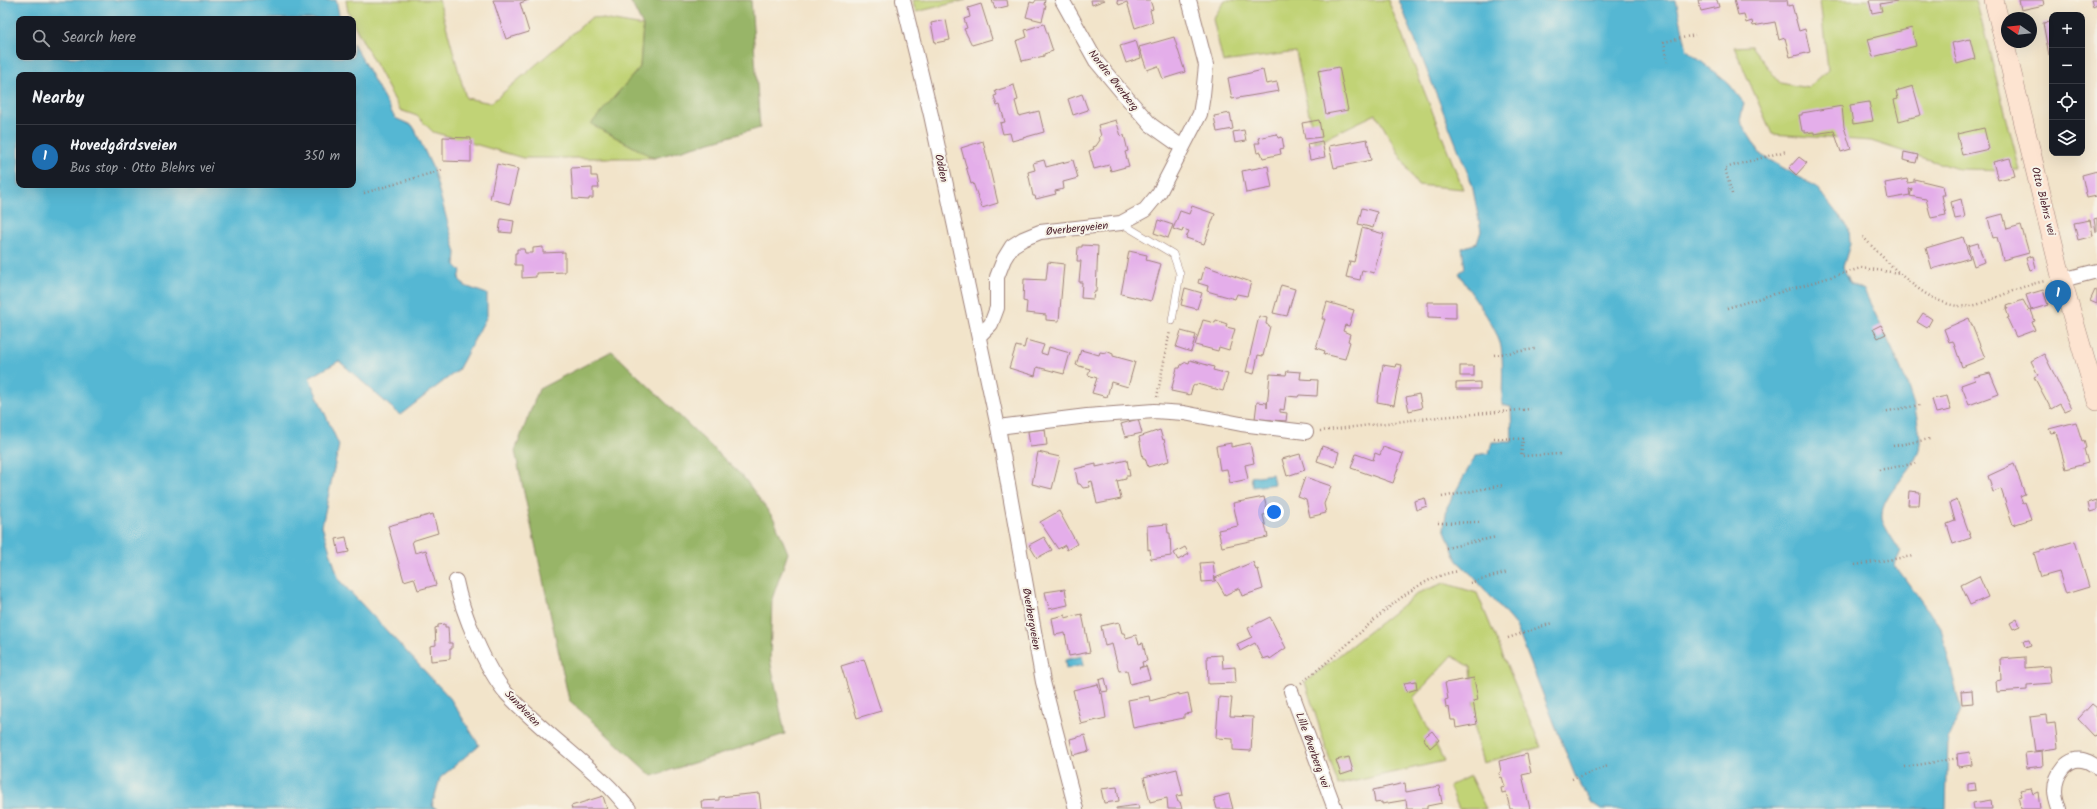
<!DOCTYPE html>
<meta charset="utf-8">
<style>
:root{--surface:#171b24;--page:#20242c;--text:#f1f3f6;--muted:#9ea1a6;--line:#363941;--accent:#1f6fb2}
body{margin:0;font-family:Kalam,sans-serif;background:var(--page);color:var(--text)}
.controls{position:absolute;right:12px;top:12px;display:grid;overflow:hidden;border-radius:8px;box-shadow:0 4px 16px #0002}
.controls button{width:36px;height:36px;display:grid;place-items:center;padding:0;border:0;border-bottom:1px solid var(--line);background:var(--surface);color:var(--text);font:20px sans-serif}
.compass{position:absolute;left:2001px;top:12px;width:36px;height:36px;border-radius:50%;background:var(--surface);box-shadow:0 4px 16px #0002;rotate:284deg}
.you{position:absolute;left:1274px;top:512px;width:14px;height:14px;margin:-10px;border:3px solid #fff;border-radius:50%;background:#1a73e8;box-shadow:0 0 0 6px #1a73e833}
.badge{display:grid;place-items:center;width:26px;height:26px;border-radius:50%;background:var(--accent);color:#fff;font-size:13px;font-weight:700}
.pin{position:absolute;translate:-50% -33px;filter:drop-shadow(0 1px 2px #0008)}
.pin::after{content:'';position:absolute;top:21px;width:14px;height:12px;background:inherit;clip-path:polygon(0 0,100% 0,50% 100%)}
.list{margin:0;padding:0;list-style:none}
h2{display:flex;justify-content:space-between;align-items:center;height:52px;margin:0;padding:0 16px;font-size:17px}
h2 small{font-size:13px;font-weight:400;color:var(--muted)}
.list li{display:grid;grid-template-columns:26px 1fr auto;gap:12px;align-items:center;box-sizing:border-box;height:64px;padding:0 16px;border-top:1px solid var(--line)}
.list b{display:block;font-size:15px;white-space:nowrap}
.list p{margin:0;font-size:13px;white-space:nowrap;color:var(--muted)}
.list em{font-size:13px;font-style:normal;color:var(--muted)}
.icon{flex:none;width:22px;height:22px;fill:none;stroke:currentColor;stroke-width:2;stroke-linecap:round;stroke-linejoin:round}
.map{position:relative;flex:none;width:2097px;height:809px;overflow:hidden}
.search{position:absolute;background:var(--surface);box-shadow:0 4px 16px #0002;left:16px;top:16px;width:340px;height:44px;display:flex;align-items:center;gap:10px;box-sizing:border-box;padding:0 14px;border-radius:8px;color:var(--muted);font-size:15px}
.panel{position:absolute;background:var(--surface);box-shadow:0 4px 16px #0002;left:16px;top:72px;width:340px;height:116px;border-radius:8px}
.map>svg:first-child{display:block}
.green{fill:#c1d376;stroke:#867950}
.forest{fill:#98b567;stroke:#716a49}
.water{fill:#54b7d3;stroke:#4f6b7f;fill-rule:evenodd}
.building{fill:#e4aeea}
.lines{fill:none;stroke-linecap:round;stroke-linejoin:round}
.lane-casing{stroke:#9e827a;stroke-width:8}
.street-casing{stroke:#9e827a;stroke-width:16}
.secondary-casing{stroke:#9e827a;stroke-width:20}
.path{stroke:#9e827a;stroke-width:2.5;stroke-dasharray:1 3;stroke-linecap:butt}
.lane{stroke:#fff;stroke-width:7}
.street{stroke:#fff;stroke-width:14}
.secondary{stroke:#fde4d1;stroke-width:19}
.labels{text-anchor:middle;stroke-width:4;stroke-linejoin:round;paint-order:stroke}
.street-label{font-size:11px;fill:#4a1f2b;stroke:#f7f3e8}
</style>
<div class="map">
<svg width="2097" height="809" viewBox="0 0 2097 809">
<rect width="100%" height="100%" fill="#f7f3e8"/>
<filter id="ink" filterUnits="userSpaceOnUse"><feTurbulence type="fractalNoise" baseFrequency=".025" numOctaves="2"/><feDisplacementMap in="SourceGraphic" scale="8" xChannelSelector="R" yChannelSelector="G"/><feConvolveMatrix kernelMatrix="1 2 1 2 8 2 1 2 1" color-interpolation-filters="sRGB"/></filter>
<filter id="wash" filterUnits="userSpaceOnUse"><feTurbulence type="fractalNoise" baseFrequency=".012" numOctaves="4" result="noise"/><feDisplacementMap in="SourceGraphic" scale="16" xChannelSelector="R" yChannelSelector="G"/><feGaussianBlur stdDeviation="0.9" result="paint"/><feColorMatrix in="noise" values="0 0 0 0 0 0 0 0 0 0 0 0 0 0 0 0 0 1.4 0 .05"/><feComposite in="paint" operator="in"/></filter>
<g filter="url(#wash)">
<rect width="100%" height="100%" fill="#f2e4ca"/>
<g class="green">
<path d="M346 0H439L466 98 491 103 592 17 643 26 640 67 592 124 654 158H523L433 132 417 116 400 110 353 23V19L348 12Z"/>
<path d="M912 0H966L916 12Z"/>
<path d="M1225 0H1388L1463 189 1417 185 1376 114 1315 143 1296 52 1223 62 1213 19Z"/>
<path d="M1820 0H1976L2020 170 1958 169 1871 141 1772 134 1734 47 1751 46 1780 83 1808 88 1828 70Z"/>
<path d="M1444 583 1477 593 1541 747 1483 763 1476 738 1471 667 1452 656 1413 698 1444 761 1338 785 1305 682 1418 593Z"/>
<path d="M1470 776 1486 809H1459L1449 786Z"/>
</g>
<g class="forest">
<path d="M630 0H751L760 128 654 158 591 124 640 67 643 26Z"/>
<path d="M612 351 745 479 774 519 788 553 772 599 770 659 785 734 652 776 569 700 515 451 539 389Z"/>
</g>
<g class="water">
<path d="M0 0H336L340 19H19V57H353V43L395 118 413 126 433 169 456 253 455 265 461 271 459 279 465 286 487 294V316L458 370 400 415 339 361 309 378 339 445 322 526 339 580 450 698 479 745 440 778 432 806 437 809H0ZM19 75H353V185H19Z"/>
<path d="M1399 0H1676L1687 50 1729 84 1744 103 1740 121 1761 155 1816 187 1849 228 1850 244 1843 267 1850 283 1864 290C1885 337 1915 386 1920 438 1923 469 1879 491 1882 519 1884 527 1896 544 1900 551L1894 564 1941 628 1961 710 1948 739 1946 809H1601L1592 803 1576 778 1516 626 1473 576 1457 561 1444 528 1447 507 1476 455 1489 453 1492 442H1512L1511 407 1502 405C1502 391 1504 355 1500 343 1492 318 1471 296 1459 273L1465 268 1462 248 1477 243 1481 231 1472 184Z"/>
<path d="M1272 474 1274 484 1253 487 1251 477Z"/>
<path d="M1082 656 1084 665 1066 669 1065 660Z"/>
</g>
<g id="blocks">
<g class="building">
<path d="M493 0H529L520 3 529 32 506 39Z"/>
<path d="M992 0H1007L1008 6 995 9Z"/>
<path d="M1036 0H1045L1044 5H1046L1042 21 1026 17 1030 2 1034 3Z"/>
<path d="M1091 0H1105L1092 5Z"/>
<path d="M1117 0H1150L1153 9 1150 10 1153 22 1135 28 1127 2 1119 5Z"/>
<path d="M1698 0H1717L1719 7 1701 11Z"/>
<path d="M1734 0H1787L1788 6 1792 5 1799 31 1805 29 1810 52 1790 57 1785 38 1779 40 1775 22 1753 26 1752 21 1746 23 1744 14 1738 15Z"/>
<path d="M1869 0H1897V1L1880 4 1882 11 1872 13Z"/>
<path d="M2019 0H2043L2044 5 2021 10Z"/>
<path d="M2091 0H2097V5L2093 7Z"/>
<path d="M981 4 992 39 972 45 964 29 967 28 964 19 970 17 968 8Z"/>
<path d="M946 20 950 40 935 43 931 23Z"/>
<path d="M2052 22V54L2049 55 2043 23Z"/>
<path d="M1044 24 1053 51 1044 54V56L1022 61 1016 41 1027 37 1025 30Z"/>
<path d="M1912 28 1916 46 1873 57 1868 39Z"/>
<path d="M1174 37 1185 72 1163 79 1158 66 1147 70 1139 47Z"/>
<path d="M1970 39 1975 59 1957 64 1952 43Z"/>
<path d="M1136 41 1141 58 1126 63 1120 46Z"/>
<path d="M1339 67 1348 110 1326 114 1318 71Z"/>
<path d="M1263 70 1266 84 1277 82 1279 91 1232 99 1228 78Z"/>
<path d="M1014 85 1018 100 1015 101 1019 116 1039 111 1044 132 1012 141 1010 133 1003 134 1000 123 1005 122 1000 105 997 106 994 96 997 95 995 91Z"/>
<path d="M1913 86 1921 115 1899 121 1894 100 1898 99 1896 91Z"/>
<path d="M1082 94 1088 110 1073 115 1068 99Z"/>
<path d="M1869 102 1873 121 1853 124 1850 105Z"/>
<path d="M1842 106 1844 127 1851 149 1841 152 1834 131 1814 134V132L1805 133V131H1802L1799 115H1802V113Z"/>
<path d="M1230 113 1233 129 1217 132 1214 116Z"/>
<path d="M1116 120 1121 136 1124 135 1128 151 1125 152 1129 166 1111 171 1109 165 1094 169 1089 151 1094 149 1093 147 1096 146 1100 140 1099 137 1101 136 1098 125Z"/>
<path d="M1319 120 1322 137 1305 139 1302 123Z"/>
<path d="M1984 128 1989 149 1962 155 1957 134Z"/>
<path d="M1244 130 1246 141 1235 143 1233 132Z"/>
<path d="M1277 134 1278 138 1282 137 1284 148 1280 149 1281 154 1263 158 1261 152 1257 153 1255 143H1260L1258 138Z"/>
<path d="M443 137 471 138V162L443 161Z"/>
<path d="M1367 139 1371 160 1334 168 1329 146Z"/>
<path d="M983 141 998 203 982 208 973 183 971 184 961 148Z"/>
<path d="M1322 141 1325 157 1310 160 1307 144Z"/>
<path d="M1904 152 1918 155 1916 163 1903 160Z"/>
<path d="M1799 157 1807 163 1796 175 1789 168Z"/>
<path d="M2010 158 2015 176 1998 180 1993 162Z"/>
<path d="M1044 160 1046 167 1073 160 1078 178 1063 182 1064 189 1055 191 1056 194 1036 199 1035 196H1033L1028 172 1035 170 1033 163Z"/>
<path d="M497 164 518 169 510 204 490 199Z"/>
<path d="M1268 166 1272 188 1246 193 1242 171Z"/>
<path d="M591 167V176H597L599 188H593V198H589V200L573 199 571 168Z"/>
<path d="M2097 171V196L2087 198 2082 175Z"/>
<path d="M1907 179 1908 183 1914 182V179L1943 186 1945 195H1942L1946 215 1931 218 1926 199 1910 196 1912 188 1909 189 1910 195 1888 199 1885 183Z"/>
<path d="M1961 199 1965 217 1955 219 1951 202Z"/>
<path d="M1192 206 1215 214 1204 244 1186 238 1189 231 1183 229 1182 232 1173 229 1180 211 1189 214Z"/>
<path d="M1362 208 1377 212 1373 228 1358 224Z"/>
<path d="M2003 214 2007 229 2021 225 2029 253 2003 260 1997 237 1993 238 1988 218Z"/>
<path d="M2097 218V232H2096L2094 219Z"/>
<path d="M501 219 514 221 512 233 499 232Z"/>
<path d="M1158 220 1173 225 1168 238 1154 233Z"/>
<path d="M2090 220 2093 236 2078 240 2074 223Z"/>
<path d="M1362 228 1384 234 1374 273 1362 270 1360 280 1346 277 1350 261 1354 262Z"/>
<path d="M1963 237 1970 258 1932 269 1926 248Z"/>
<path d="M1978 243 1984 262 1974 266 1968 246Z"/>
<path d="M1082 245 1098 246 1096 292H1094L1093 299 1081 298 1082 282H1079L1081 261H1077L1078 247H1082Z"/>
<path d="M543 247V253L565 252V272L536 273V277L522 278V265H515V253H517V249H524L525 253H533V248Z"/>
<path d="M1129 251 1147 255 1146 260 1161 264 1151 301 1121 294Z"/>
<path d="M2033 256 2036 268 2030 270 2026 258Z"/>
<path d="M1048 262 1064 264 1059 321 1046 320V315L1026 313 1027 302 1023 301 1024 279 1046 280Z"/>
<path d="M1205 266 1251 282 1247 296 1237 294 1235 299 1207 291 1208 286 1198 283 1199 279 1201 280Z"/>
<path d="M1281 285 1295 289 1287 316 1273 313Z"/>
<path d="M1185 288 1202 293 1197 309 1181 305Z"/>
<path d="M2043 290 2048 305 2031 310 2026 295Z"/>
<path d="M2095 290 2097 291V304L2090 301Z"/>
<path d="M2023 300 2029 311 2031 310 2035 321 2032 322 2035 330 2016 337 2007 318H2009L2006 309H2008L2007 306Z"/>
<path d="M1327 302 1354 310 1349 326 1345 325 1343 331 1350 334 1348 341 1350 342 1345 359 1324 354 1325 351 1316 348 1325 319H1322Z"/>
<path d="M1428 302H1456V318L1428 317Z"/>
<path d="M1923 313 1932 319 1927 328 1917 322Z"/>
<path d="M1259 316 1267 318 1266 324 1270 326 1263 356 1258 355 1254 374 1246 372Z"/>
<path d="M1969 318 1985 358 1962 367 1953 341 1949 342 1944 329Z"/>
<path d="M1203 320 1215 323 1216 320 1227 324 1226 327 1235 329 1229 350 1219 347 1218 351 1195 345Z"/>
<path d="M1881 325 1886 334 1878 338 1873 329Z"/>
<path d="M1181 331 1196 335 1191 352 1176 347Z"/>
<path d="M1026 340 1044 345 1041 353 1047 355 1049 347 1070 353 1064 374 1037 367 1035 376 1009 368 1016 346 1024 348Z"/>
<path d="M1081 350 1099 355 1100 352 1106 353V351L1113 354V356L1135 362 1128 387 1111 382 1107 397 1092 393 1097 378 1088 375 1090 369 1076 365Z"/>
<path d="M2044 354 2071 408 2064 411 2060 404 2051 409 2034 377 2038 375 2031 361Z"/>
<path d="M1190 360 1214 367 1213 370 1228 374 1223 391 1197 384 1193 386 1190 395 1171 391 1177 368H1180L1181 365 1186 362 1189 363Z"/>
<path d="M1396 364 1402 365 1394 405 1377 402 1383 365 1395 367Z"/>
<rect x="1460" y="366" width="14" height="10"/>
<path d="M1287 371 1301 372 1300 379 1318 380 1317 396 1299 395 1298 397 1286 396 1284 410 1280 409V412L1287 413 1286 421 1255 419 1257 402 1267 403V408L1270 374 1286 375Z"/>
<path d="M1990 373 1999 394 1969 405 1961 385 1975 380 1974 377Z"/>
<path d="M1480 382V389H1456V383Z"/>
<path d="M1419 394 1422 408 1409 411 1406 397Z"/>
<path d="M1947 396 1951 410 1936 413 1932 399Z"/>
<path d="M1138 419 1142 433 1125 437 1121 424Z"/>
<path d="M2076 422 2082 441 2084 440 2086 448 2084 449 2088 463 2066 469 2056 432 2051 433 2049 429Z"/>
<path d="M1045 429 1047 445 1030 447 1028 431Z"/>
<path d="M1160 430 1163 440 1164 439 1169 461 1148 467 1145 458H1143L1139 437Z"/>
<path d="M1231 443V447L1250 443 1254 463 1245 465 1248 479 1230 483 1227 469 1220 470 1216 446Z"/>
<path d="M1322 446 1339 452 1335 467 1317 461Z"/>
<path d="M1383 447 1403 454 1393 483 1351 468 1356 454 1373 460 1375 453 1380 455Z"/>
<path d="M1038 452 1060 457 1052 489 1032 484Z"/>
<path d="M1300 454 1305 470 1287 476 1282 459Z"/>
<path d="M1127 460 1130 476H1126V479L1117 481 1121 499 1097 504 1092 481 1089 482 1090 487 1083 488 1080 484H1078L1075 469 1096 464V467Z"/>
<path d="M2014 464 2025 494 2020 496 2023 503 2025 502 2031 519 2013 525 2001 489 1993 492 1988 476Z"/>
<path d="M1305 477 1331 486 1324 504 1326 513 1310 517 1306 500 1298 497Z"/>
<path d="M1909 491 1920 492 1919 505H1908Z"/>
<path d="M1264 497 1268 514 1263 515 1268 537 1222 547 1218 530 1238 526 1233 503Z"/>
<path d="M1425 498 1427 506 1416 510 1414 501Z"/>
<path d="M1957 500 1971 538 1953 544 1947 524 1955 521 1950 503Z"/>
<path d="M2097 500V510L2090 512 2088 503Z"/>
<path d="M1059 511 1077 544 1067 550 1065 545 1058 549 1040 522Z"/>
<path d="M433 514 438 533 412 541 415 553 426 550 436 585 418 590 414 578 404 581 388 526Z"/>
<path d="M1167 524 1168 533H1170L1171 556 1151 559 1150 549 1148 550 1147 526Z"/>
<path d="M346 537 349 552 339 554 336 539Z"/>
<path d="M1044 537 1052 550 1037 558 1029 545Z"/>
<path d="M2075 541 2089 587 2066 594 2059 572 2041 577 2034 553Z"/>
<path d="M1185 547 1189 554 1178 560 1174 553Z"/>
<path d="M1213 562 1215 581 1202 582 1200 563Z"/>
<path d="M1253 562 1256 570 1258 569 1263 589 1242 596 1239 588 1225 595 1215 578Z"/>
<path d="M1979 576 1988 597 1970 605 1961 585Z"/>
<path d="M1065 589 1068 605 1049 609 1045 592Z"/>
<path d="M1082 614 1090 652 1069 656 1065 633 1055 635 1052 618 1065 615V618Z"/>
<path d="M1270 617 1286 648 1270 659 1269 657 1263 659 1255 643 1240 651 1237 644 1252 637 1248 628Z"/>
<path d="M2017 619 2020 626 2013 629 2010 623Z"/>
<path d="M1119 622 1122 633H1124L1126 638 1136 635 1139 644 1143 643 1147 661 1142 662 1143 666 1139 668 1146 666 1150 679 1130 684 1127 670 1119 671 1112 644 1105 646 1101 626Z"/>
<path d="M445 624V627H448L449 643H452V649H450V659L431 661 430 646 436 645 435 628 438 627V625Z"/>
<path d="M2029 640 2031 645 2025 647 2023 641Z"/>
<path d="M1222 655 1223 668 1235 667 1236 683 1208 684 1207 656Z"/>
<path d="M2025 657V668L2049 666 2051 683 2027 685V690L1997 692 1996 681 2001 680 2000 659Z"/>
<path d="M864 659 881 711 857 718 841 666Z"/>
<path d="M1105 678 1108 691 1102 692 1099 680Z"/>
<path d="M1474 678 1478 700 1473 701 1477 724 1456 728 1455 720H1451L1449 707 1446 708 1445 700 1448 699 1445 683Z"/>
<path d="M1416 681 1417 689 1407 692 1404 683Z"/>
<path d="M1098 684 1100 694 1102 693 1106 718 1081 724 1073 690Z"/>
<path d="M1972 690 1973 703 1962 704 1961 691Z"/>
<path d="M1179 693V695L1188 693 1192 713 1184 714V718L1133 728 1128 700 1149 696 1150 701Z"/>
<path d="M1219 697 1232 698 1230 716 1253 717 1251 751 1233 750V739L1216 738Z"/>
<path d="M2092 704 2097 708V735L2094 736 2078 719Z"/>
<path d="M2046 715 2047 724 2055 723 2058 748 2035 751 2030 717Z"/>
<path d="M1432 731 1439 740 1430 748 1423 738Z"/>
<path d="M1085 735 1089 751 1073 755 1070 739Z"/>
<path d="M2042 751 2043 766 2027 768 2025 753Z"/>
<path d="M1970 752 1972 765 1958 767 1957 754Z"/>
<path d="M1527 754 1531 773 1522 775 1530 809H1510L1506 792 1502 793 1501 788 1505 787 1502 777 1500 778 1499 773 1501 772 1499 761Z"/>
<path d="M1349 757 1353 771 1341 775 1336 760Z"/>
<path d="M1177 769 1183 795 1176 796 1178 802H1180L1182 809H1168L1167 798 1150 802 1144 777Z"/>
<path d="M1405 783 1406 792 1439 786 1442 803 1427 806V809H1407L1406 800 1382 804V802L1375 803 1373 790Z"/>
<path d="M1975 783 1976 790 1968 791V784Z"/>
<path d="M1117 787 1119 801 1104 803 1101 789Z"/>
<path d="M2031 788 2033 794 2038 792 2040 809H2021L2018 797 2022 796 2020 790Z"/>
<path d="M759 793 761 809H702L701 801 719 800V797Z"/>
<path d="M1229 794 1233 809H1217L1214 798Z"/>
<path d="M603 796 607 809H572L571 806Z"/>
<path d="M1991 800 1992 809H1974L1973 803Z"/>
<path d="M1138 805 1139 809H1116V808Z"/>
</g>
</g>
</g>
<g filter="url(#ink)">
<use href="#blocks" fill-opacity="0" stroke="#9e827a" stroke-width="1"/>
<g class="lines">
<g class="lane-casing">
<path id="lane" d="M1121 223 1173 254 1180 274 1172 321"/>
</g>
<g class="street-casing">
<g id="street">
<path d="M903 0 931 115 998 427 1043 682 1076 809"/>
<path d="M1062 0 1096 61 1121 91 1151 125 1182 147"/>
<path d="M2062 280 2097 271"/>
<path d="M979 336 991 324 997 308V277L1004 259 1012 246 1023 239 1040 232 1121 223 1145 210 1159 193 1200 114 1203 95 1206 65 1189 0"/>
<path d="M998 427 1087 416 1154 411 1184 413 1241 424 1306 432"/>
<path d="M456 581C462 612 486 670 507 694 536 725 571 751 602 780 612 788 620 799 629 809"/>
<path d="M1291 691 1335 809"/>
<path d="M2059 809C2057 803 2055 796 2055 791 2055 775 2068 754 2086 761 2090 762 2093 765 2097 767"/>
</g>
</g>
<g class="secondary-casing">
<path id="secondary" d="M1994 0 2062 280 2097 401"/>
</g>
<g class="path">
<path d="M1668 62 1664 42 1695 35"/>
<path d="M364 193 442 170"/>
<path d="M1732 194 1725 168 1786 151"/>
<path d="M1863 237C1891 265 1935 318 1979 304 2000 297 2025 284 2046 281"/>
<path d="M1727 308 1861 268 1899 273"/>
<path d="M1494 355 1535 349"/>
<path d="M1157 397 1170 331"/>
<path d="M1883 412 1920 405"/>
<path d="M1320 431 1429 418 1531 409"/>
<path d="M1494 438 1523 439 1521 456 1562 454"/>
<path d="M1893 446 1930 439"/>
<path d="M1879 470 1917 463"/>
<path d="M1442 497 1503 485"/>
<path d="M1438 523 1479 522"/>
<path d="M1446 548 1496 537"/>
<path d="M1855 565 1913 556"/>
<path d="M1470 583 1508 572"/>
<path d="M1508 638 1552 623"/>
<path d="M1301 683C1323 666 1344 648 1364 629 1393 604 1420 577 1459 571"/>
<path d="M1905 767 1959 758"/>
<path d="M1572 779 1608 766"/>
</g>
<use href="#lane" class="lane"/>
<use href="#street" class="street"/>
<use href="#secondary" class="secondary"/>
</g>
</g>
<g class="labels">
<g class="street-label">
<text transform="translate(1114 80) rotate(52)" y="4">Nordre Øverberg</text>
<text transform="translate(942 168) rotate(78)" y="4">Odden</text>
<text transform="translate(2044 201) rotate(76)" y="4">Otto Blehrs vei</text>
<text transform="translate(1077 228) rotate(-6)" y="4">Øverbergveien</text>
<text transform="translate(1032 619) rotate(80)" y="4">Øverbergveien</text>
<text transform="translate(523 708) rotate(46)" y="4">Sundveien</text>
<text transform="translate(1313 750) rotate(70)" y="4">Lille Øverberg vei</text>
</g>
</g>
</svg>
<div class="controls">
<button>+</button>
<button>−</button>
<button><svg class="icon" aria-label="locate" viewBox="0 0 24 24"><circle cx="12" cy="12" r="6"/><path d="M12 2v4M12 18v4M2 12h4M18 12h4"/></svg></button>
<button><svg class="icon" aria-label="layers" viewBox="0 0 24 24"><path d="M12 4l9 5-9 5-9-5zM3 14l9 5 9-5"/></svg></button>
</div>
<svg class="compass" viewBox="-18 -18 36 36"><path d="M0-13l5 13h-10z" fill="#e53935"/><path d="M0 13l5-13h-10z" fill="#9ea1a6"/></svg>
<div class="you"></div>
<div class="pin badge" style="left:2058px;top:313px">1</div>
<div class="search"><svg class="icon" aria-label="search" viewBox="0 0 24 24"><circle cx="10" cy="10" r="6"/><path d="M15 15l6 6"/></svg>Search here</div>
<section class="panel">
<h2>Nearby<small></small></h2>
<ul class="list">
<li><span class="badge">1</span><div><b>Hovedgårdsveien</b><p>Bus stop · Otto Blehrs vei</p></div><em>350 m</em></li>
</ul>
</section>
</div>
